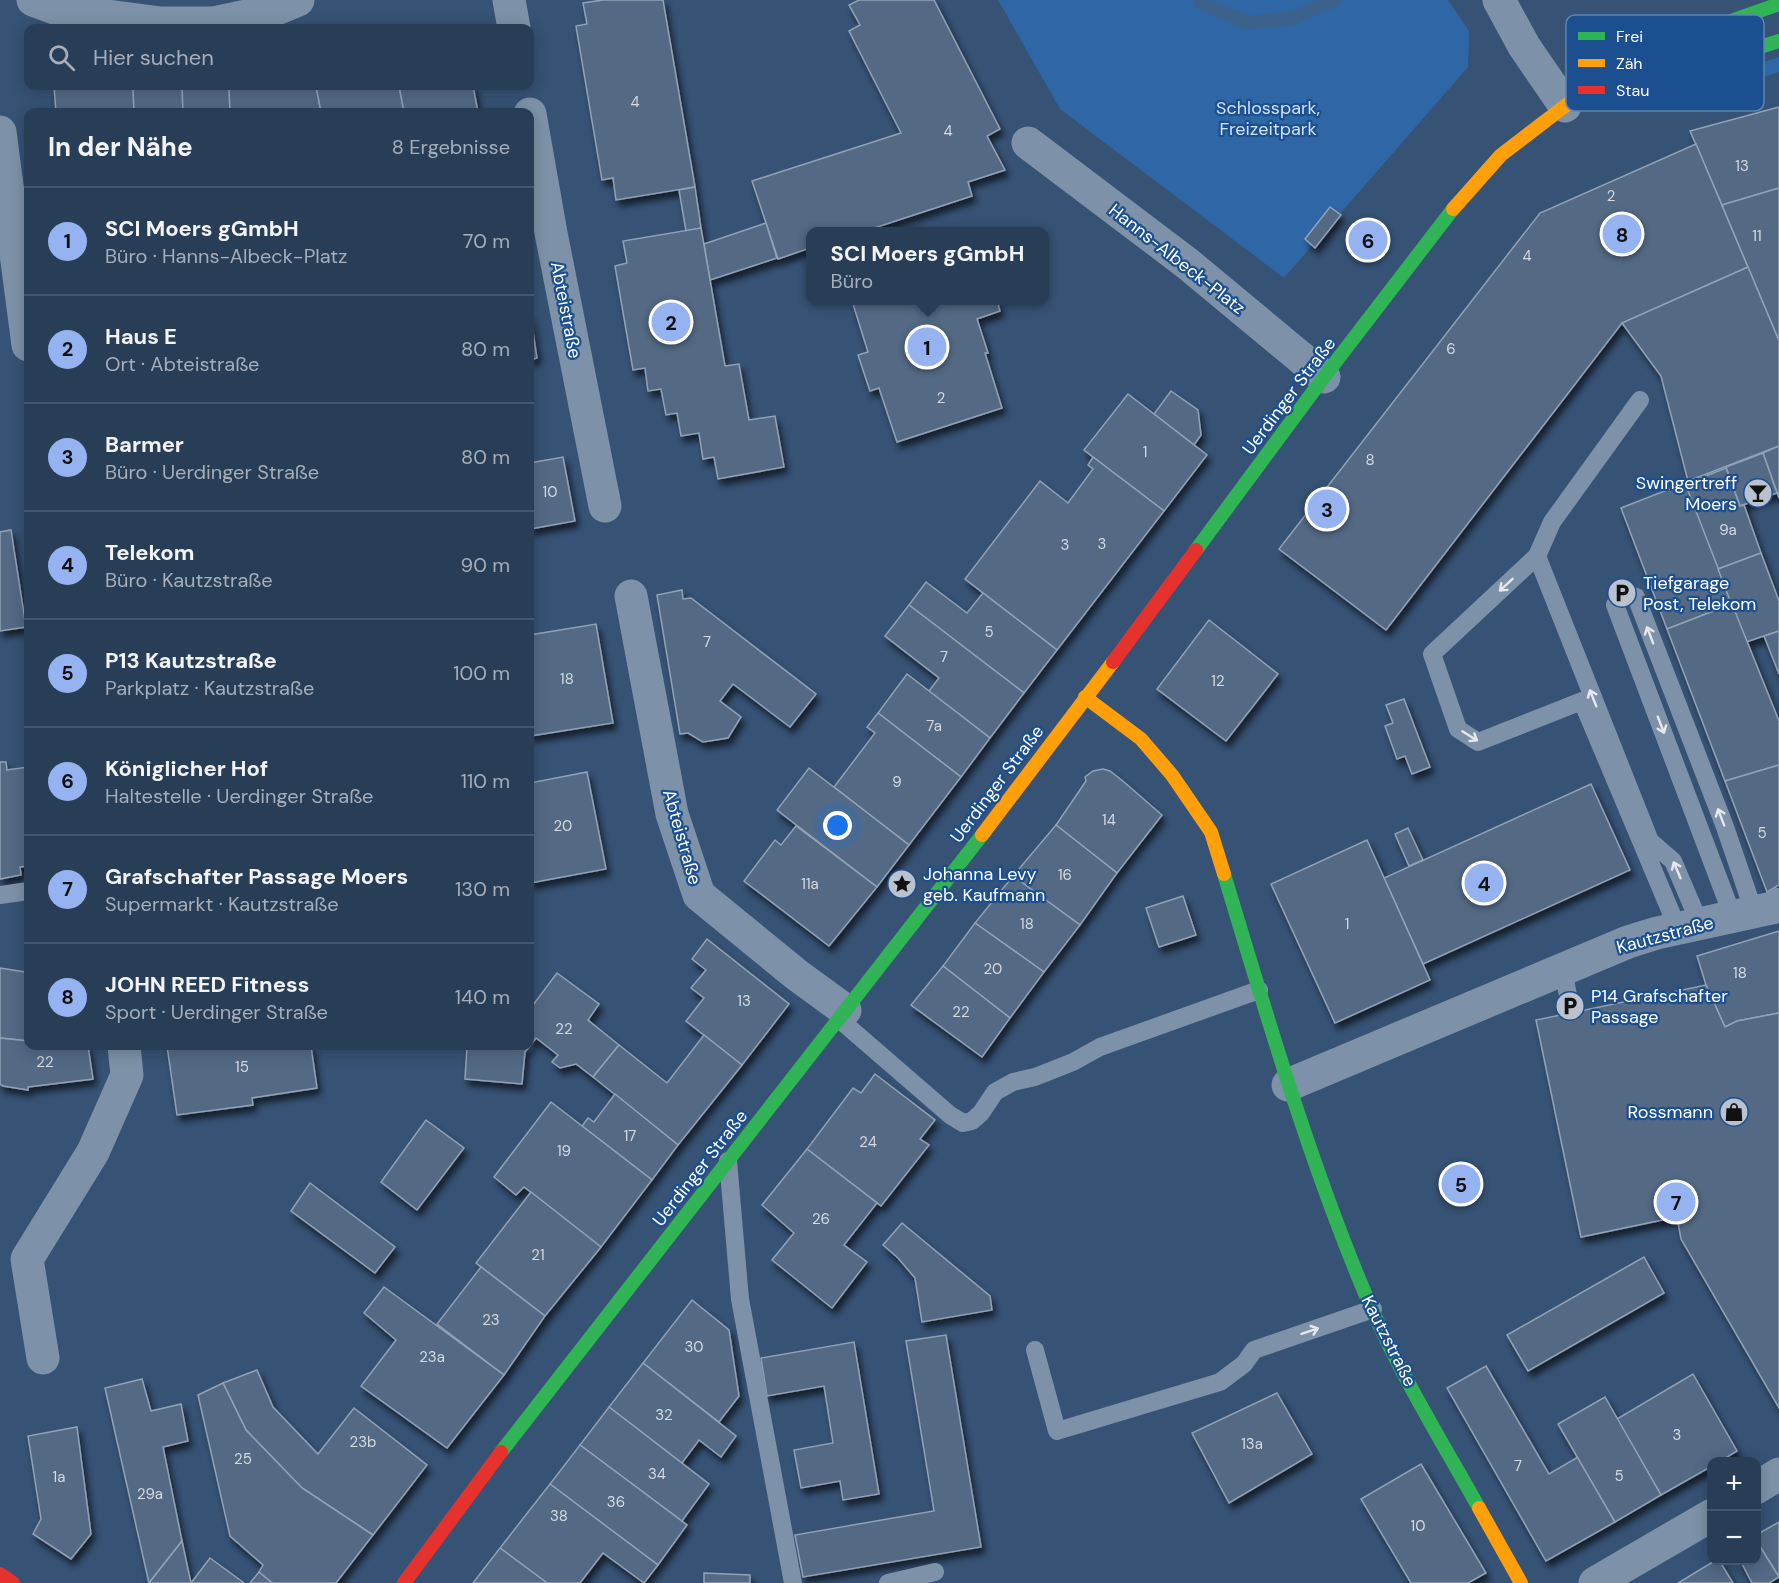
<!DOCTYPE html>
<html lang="de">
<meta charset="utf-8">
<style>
:root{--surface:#283e57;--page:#344961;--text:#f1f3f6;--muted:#a5aeba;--line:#44576d;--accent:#95b2f1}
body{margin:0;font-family:"DM Sans",sans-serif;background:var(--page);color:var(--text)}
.controls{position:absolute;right:18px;bottom:18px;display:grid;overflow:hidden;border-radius:12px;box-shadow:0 3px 15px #0003}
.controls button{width:54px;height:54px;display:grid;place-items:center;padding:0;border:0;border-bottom:2px solid var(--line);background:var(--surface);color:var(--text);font:30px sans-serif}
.you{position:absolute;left:838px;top:826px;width:21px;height:21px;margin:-15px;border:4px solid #fff;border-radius:50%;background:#1a73e8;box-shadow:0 0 0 9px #1a73e833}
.badge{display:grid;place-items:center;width:39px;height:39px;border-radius:50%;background:var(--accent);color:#111;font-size:20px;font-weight:700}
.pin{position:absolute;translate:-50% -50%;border:3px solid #fff;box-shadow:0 2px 6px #0006}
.popup{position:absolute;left:806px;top:227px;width:243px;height:78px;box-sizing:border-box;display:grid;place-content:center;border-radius:12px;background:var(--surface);filter:drop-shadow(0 2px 4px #0005);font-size:20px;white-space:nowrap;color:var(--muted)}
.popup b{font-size:22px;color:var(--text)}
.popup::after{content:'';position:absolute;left:50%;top:100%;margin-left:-12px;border:12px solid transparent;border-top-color:var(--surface)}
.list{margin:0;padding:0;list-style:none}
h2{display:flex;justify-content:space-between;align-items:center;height:78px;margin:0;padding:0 24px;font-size:26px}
h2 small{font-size:20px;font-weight:400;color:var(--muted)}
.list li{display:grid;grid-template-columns:39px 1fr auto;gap:18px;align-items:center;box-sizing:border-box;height:108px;padding:0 24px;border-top:2px solid var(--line)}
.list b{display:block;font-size:22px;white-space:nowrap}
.list p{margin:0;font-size:20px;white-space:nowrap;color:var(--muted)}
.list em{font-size:20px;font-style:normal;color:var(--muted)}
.icon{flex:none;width:33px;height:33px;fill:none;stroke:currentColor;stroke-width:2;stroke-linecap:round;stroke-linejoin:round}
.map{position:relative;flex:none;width:1779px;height:1583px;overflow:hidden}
.search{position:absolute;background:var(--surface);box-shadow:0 3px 15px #0003;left:24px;top:24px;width:510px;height:66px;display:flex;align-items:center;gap:15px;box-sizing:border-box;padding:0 21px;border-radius:12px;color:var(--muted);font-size:22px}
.panel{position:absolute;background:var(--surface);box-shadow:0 3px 15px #0003;left:24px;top:108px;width:510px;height:942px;border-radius:12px}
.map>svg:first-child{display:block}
.green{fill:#2f66a5}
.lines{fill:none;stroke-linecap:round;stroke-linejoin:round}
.stream{stroke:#3b618d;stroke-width:14}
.building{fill:#526984;stroke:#92a2b6;stroke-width:1.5;filter:url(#shadow)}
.lane{stroke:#7d92a8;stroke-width:18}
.street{stroke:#7d92a8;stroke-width:33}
.fast{stroke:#30b455;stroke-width:14}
.slow{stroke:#ff9f0a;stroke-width:14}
.jam{stroke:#e5322d;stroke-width:14}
.oneway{stroke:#e5e9ee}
.labels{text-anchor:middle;stroke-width:4.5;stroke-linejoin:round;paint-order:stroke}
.number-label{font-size:15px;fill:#d4dae0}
.park-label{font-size:18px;fill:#cfe3fa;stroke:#1b4f8f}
.street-label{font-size:18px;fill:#fff;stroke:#1b4f8f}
.poi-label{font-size:18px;fill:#fff;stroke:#1b4f8f;text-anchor:start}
.key{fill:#1b4f8f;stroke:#5f84b1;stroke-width:1.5}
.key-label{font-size:16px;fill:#fff}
</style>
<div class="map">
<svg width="1779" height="1583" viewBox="0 0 1779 1583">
<defs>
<filter id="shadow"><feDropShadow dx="3.5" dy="6" stdDeviation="3" flood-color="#0009"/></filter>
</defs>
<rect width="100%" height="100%" fill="#365274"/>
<g class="green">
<path d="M998 0H1448L1469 31 1468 67 1284 278 1060 109Z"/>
<path d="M1779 57V72L1678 106 1676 97 1742 69Z"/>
</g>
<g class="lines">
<path class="stream" d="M1200 0 1203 4 1248 23 1292 18 1335 0"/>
</g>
<g class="building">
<path d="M603 0H663L695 187 616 200 613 178 602 180 576 26 587 24 583 3Z"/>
<path d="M859 0H934L1000 129 987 136 1005 170 968 182 972 196 862 232H810V248L778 259 752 181 901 133 849 31 860 25 849 5Z"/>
<path d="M54 86H133L134 112H56Z"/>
<path d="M133 86H182L183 112H134Z"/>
<path d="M182 86H229L230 112H183Z"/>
<path d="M229 86H316L321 112H230Z"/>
<path d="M316 86H399L404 112H321Z"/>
<path d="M399 86H473L478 112H404Z"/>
<path d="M1779 107V188L1722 205 1690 131Z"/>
<path d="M1696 144 1748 267 1622 323 1386 630 1279 549 1540 213Z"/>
<path d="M695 187 701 228 686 231 679 190Z"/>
<path d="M1779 188V341L1722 205Z"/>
<path d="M1330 207 1341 215 1315 248 1305 239Z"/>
<path d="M766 223 777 258 710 280 704 244Z"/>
<path d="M701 228 725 366 739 364 749 420 775 416 784 467 718 479 714 457 703 459 699 433 681 436 677 413 666 415 661 389 648 391 645 368 633 370 615 266 627 263 623 241Z"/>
<path d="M1748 267 1779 341V446L1688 481 1661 376 1622 323Z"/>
<path d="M865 300H997L1000 311 977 319 988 353H985L1002 408 897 442 879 388 870 391 858 355 868 352 853 304Z"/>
<path d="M530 312 537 358 530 360Z"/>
<path d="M1171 391 1198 410 1201 435 1194 445 1154 414Z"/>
<path d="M1128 394 1207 455 1164 511 1084 450Z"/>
<path d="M1779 446V498L1763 453Z"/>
<path d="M1763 453 1777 493 1740 506 1726 467Z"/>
<path d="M563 457 575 521 530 529V463Z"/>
<path d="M1093 457 1164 511 1057 650 965 579 1040 481 1068 503 1093 469 1088 465Z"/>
<path d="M1726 468 1740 506 1744 505 1761 553 1718 569 1685 484Z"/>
<path d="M1685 483 1732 604 1667 629 1621 508Z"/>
<path d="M11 530 26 627 0 631V532Z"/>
<path d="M1761 553 1779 601V631L1746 642 1718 569Z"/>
<path d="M926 582 967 613 983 593 1057 650 1024 693 909 605Z"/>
<path d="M682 590 683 599 691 598 816 694 790 727 733 684 720 701 741 717 728 738 703 742 688 733 680 734 657 595Z"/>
<path d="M1732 604 1779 721V765L1725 781 1667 629Z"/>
<path d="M909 605 1024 693 990 738 929 691 939 678 885 636Z"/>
<path d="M1209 620 1278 674 1226 741 1157 689Z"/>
<path d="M596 624 613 723 530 736V635Z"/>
<path d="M1779 631V674L1764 636Z"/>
<path d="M907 674 990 738 961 777 878 713Z"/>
<path d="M1404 699 1430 767 1412 774 1405 756 1397 759 1385 726 1393 723 1386 705Z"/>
<path d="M878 713 961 777 909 845 834 787 875 733 867 727Z"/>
<path d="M0 762H6L7 770 28 767V866L20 867 21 875 0 879Z"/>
<path d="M1779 765V885L1767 892 1725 781Z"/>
<path d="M809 768 909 845 877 887 777 810Z"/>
<path d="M1103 769 1110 771 1124 782 1162 815 1117 873 1056 825 1086 781 1085 777 1093 771Z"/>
<path d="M587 772 606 869 530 883V783Z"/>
<path d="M1591 784 1630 870 1423 964 1384 878Z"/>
<path d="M1056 825 1117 873 1080 925 1013 876Z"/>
<path d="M796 826 877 887 829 946 744 881 775 840 781 845Z"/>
<path d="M1408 828 1423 860 1409 866 1395 834Z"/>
<path d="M1367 840 1430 980 1335 1023 1271 884Z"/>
<path d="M1013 876 1080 925 1044 972 975 923Z"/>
<path d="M1183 896 1196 935 1159 947 1146 908Z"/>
<path d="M975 923 1044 972 1010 1018 943 966Z"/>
<path d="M1779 931V1013L1737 1021 1725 1027 1706 985 1697 956Z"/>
<path d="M707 939 789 1004 742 1065 686 1021 704 998 691 988 706 970 692 959Z"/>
<path d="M943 966 1010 1018 982 1057 911 1005Z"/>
<path d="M0 968 25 972 27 988H28V1041L0 1038Z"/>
<path d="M557 973 599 1004 588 1020 619 1045 593 1077 576 1064 560 1068 552 1062 558 1055 536 1038 525 1052 522 1084 465 1079 467 1046H530V1009Z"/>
<path d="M1706 985 1725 1027 1737 1021 1779 1013V1408L1681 1239 1677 1217 1581 1237 1536 1020Z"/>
<path d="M704 1035 742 1065 678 1145 593 1077 619 1045 667 1083Z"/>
<path d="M0 1038 28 1041V1046H88L93 1079 28 1087V1090L3 1086 0 1084Z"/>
<path d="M167 1046H311L317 1088 252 1098 253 1105 177 1115Z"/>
<path d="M875 1074 935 1120 920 1139 929 1145 881 1206 807 1149 853 1088 861 1093Z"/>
<path d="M615 1094 678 1145 652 1180 582 1126 588 1118 594 1122Z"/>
<path d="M551 1102 652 1180 601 1247 524 1187 516 1195 494 1177Z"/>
<path d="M426 1120 464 1148 417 1210 381 1182Z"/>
<path d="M807 1149 877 1203 844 1245 867 1262 832 1308 772 1260 794 1233 762 1205Z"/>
<path d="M310 1183 395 1247 375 1273 291 1211Z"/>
<path d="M531 1192 601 1247 545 1316 476 1263Z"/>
<path d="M902 1223 990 1296 992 1310 922 1322 915 1278 898 1258 883 1245Z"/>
<path d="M1644 1257 1664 1293 1528 1371 1507 1335Z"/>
<path d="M481 1267 545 1316 504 1375 437 1324Z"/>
<path d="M384 1287 504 1375 447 1448 361 1386 396 1340 364 1313Z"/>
<path d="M692 1300 729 1330 739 1396 719 1422 643 1363Z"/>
<path d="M946 1335 981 1547 803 1577 795 1535 934 1511 906 1341Z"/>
<path d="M854 1342 879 1494 843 1500 840 1481 801 1488 794 1450 833 1443 824 1386 767 1396 761 1358Z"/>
<path d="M643 1363 736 1436 721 1457 699 1440 682 1463 609 1407Z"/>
<path d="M1486 1366 1549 1474 1578 1457 1615 1522 1546 1561 1447 1388Z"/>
<path d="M257 1370 273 1407 318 1454 354 1408 427 1465 373 1535 302 1488 246 1430 223 1383Z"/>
<path d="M1693 1374 1737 1451 1719 1462H1712V1466L1661 1495 1617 1419Z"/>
<path d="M142 1379 151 1411 181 1404 188 1441 163 1447 182 1541 149 1583 105 1388Z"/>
<path d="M223 1383 246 1430 302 1488 373 1535 336 1583H272L259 1572 263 1565 230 1536 198 1395Z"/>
<path d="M1277 1393 1312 1454 1229 1503 1192 1433Z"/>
<path d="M1605 1397 1661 1495 1615 1522 1558 1424Z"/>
<path d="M609 1407 709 1484 682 1521 580 1445Z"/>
<path d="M77 1427 91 1534 71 1559 33 1534 41 1519 28 1436Z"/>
<path d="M580 1445 687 1525 658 1565 550 1484Z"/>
<path d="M1421 1464 1486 1573 1468 1583H1411L1361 1499Z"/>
<path d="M550 1484 658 1565 644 1583 603 1553 580 1583H547L500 1548Z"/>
<path d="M1779 1522V1577L1756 1540V1535Z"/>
<path d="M1756 1540 1779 1577 1769 1583H1752L1740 1560H1756Z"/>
<path d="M182 1541 191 1583H149Z"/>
<path d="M500 1548 547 1583H473Z"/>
<path d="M210 1558 244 1583H191Z"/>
<path d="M1716 1560H1719L1733 1583H1678Z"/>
<path d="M259 1572 272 1583H250Z"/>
<path d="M704 1573 750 1575V1583H704Z"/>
</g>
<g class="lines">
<g class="lane">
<path d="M1537 556 1552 522 1640 400"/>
<path d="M0 895 28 891"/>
<path d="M1733 917 1615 605 1622 593 1636 597 1725 827 1754 912"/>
<path d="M1678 929 1582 701 1478 742 1458 729 1432 654 1537 556 1650 841 1673 861 1700 924"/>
<path d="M1563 969 1570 1006"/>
<path d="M839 1019 950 1115 963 1123 972 1121 981 1113 995 1092 1013 1082 1035 1077 1073 1062 1100 1047 1259 990"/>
<path d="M728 1161 740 1299 793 1583"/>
<path d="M1035 1350 1057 1431 1220 1382 1244 1364 1254 1350 1373 1309"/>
<path d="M888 1583 935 1572"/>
</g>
<g class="street">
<path d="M33 0 60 10 161 23H214L274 10 298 0"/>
<path d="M509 0 514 28"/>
<path d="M1499 0 1524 46 1565 106"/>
<path d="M530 114 551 233 605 506"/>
<path d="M0 132 28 345"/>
<path d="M1028 143 1188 264 1324 377"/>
<path d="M631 596 672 814 699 895 797 975 845 1010"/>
<path d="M1288 1085 1628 942 1657 933 1772 908 1779 904"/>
<path d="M43 1358 27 1259 93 1152 127 1075 124 1046"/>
<path d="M1756 1488 1779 1474"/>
<path d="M1595 1583 1712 1515"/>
</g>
<g class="fast">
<path d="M1705 30 1779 4"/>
<path d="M1602 96 1672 76 1779 41"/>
<path d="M1196 550 1324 377 1453 209"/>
<path d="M1224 874C1265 1010 1305 1147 1359 1279 1391 1359 1437 1433 1479 1508"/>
<path d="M501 1452 982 835"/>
</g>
<g class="slow">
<path d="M1453 209 1501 155 1565 106 1661 46 1705 30"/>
<path d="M1085 697 1141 739 1172 775 1211 832 1224 874"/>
<path d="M982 835 1113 662"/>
<path d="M1479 1508 1521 1583"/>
</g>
<g class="jam">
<path d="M1113 662 1196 550"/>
<path d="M0 1574 13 1583"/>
<path d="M404 1583 501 1452"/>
</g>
</g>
<defs><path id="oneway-shaft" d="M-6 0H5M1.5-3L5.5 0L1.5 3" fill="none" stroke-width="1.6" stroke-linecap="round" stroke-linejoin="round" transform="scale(1.5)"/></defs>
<g class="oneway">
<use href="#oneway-shaft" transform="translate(1506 585) rotate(137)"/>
<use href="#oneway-shaft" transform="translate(1650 635) rotate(-111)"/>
<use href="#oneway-shaft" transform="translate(1593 698) rotate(-112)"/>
<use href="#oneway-shaft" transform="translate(1661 725) rotate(69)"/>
<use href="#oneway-shaft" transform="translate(1470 736) rotate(32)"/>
<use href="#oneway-shaft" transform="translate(1721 817) rotate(-111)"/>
<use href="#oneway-shaft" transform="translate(1677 870) rotate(-113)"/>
<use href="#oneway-shaft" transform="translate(1310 1331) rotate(-19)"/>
</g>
<defs>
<g id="bar-disc" transform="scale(1.5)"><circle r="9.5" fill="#b9c2ce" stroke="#1b4f8f"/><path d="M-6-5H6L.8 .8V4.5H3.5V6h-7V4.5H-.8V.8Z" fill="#111"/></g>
<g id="parking-disc" transform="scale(1.5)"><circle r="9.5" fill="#b9c2ce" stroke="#1b4f8f"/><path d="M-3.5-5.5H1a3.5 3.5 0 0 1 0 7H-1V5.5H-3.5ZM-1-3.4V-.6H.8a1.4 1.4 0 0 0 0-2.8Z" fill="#111"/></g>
<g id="sight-disc" transform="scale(1.5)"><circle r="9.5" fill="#b9c2ce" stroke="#1b4f8f"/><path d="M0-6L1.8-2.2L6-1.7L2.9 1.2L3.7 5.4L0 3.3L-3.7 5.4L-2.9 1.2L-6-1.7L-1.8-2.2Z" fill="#111"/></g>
<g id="shop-disc" transform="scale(1.5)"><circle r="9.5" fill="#b9c2ce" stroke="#1b4f8f"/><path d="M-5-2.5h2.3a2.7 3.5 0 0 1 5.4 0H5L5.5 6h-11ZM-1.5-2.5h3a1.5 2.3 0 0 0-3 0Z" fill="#111"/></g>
</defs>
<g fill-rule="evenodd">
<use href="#bar-disc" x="1758" y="493"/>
<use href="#parking-disc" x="1622" y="593"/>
<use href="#sight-disc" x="902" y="884"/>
<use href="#parking-disc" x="1570" y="1006"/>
<use href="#shop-disc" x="1734" y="1112"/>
</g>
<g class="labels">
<g class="number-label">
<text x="635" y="107">4</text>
<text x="948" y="136">4</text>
<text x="1742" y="171">13</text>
<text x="1611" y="201">2</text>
<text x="1757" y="241">11</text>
<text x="1527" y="261">4</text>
<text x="1451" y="354">6</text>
<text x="941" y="403">2</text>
<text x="1145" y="457">1</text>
<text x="1370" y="465">8</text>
<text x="550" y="497">10</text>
<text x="1728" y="535">9a</text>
<text x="1102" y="549">3</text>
<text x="1065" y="550">3</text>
<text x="989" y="637">5</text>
<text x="707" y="647">7</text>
<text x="944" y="662">7</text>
<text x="567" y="684">18</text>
<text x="1218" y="686">12</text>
<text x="934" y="731">7a</text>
<text x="897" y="787">9</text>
<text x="1109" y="825">14</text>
<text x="563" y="831">20</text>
<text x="1762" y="838">5</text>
<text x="1065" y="880">16</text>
<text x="810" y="889">11a</text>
<text x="1027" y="929">18</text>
<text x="1347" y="929">1</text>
<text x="993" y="974">20</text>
<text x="1740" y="978">18</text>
<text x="744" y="1006">13</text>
<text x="961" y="1017">22</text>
<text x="564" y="1034">22</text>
<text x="45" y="1067">22</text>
<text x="242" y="1072">15</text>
<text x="630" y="1141">17</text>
<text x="868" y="1147">24</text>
<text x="564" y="1156">19</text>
<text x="821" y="1224">26</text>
<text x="538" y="1260">21</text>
<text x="491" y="1325">23</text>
<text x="694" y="1352">30</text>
<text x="432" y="1362">23a</text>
<text x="664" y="1420">32</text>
<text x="1677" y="1440">3</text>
<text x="363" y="1447">23b</text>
<text x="1252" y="1449">13a</text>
<text x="243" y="1464">25</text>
<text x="1518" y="1471">7</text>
<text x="657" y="1479">34</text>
<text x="1619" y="1481">5</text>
<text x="59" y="1482">1a</text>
<text x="150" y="1499">29a</text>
<text x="616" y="1507">36</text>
<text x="559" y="1521">38</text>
<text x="1418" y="1531">10</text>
</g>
<g class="park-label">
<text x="1268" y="114">Schlosspark,<tspan x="1268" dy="21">Freizeitpark</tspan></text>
</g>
<g class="street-label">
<text transform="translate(1177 259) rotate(38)" y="6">Hanns-Albeck-Platz</text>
<text transform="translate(566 310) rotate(79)" y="6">Abteistraße</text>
<text transform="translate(1289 396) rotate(-53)" y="6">Uerdinger Straße</text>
<text transform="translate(997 784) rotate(-53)" y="6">Uerdinger Straße</text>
<text transform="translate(682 837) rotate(74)" y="6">Abteistraße</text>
<text transform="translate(1665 935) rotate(-15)" y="6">Kautzstraße</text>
<text transform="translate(700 1168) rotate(-52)" y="6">Uerdinger Straße</text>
<text transform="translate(1389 1341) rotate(63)" y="6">Kautzstraße</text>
</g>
<g class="poi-label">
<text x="1737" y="489" text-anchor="end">Swingertreff<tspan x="1737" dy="21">Moers</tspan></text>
<text x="1643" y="589">Tiefgarage<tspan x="1643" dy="21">Post, Telekom</tspan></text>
<text x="923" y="880">Johanna Levy<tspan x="923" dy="21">geb. Kaufmann</tspan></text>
<text x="1591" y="1002">P14 Grafschafter<tspan x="1591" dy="21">Passage</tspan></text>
<text x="1713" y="1118" text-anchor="end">Rossmann</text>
</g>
</g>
<rect x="1566" y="15" width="198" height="96" rx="9" class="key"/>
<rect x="1578" y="32" width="27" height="8" fill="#30b455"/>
<rect x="1578" y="59" width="27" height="8" fill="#ff9f0a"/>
<rect x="1578" y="86" width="27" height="8" fill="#e5322d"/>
<g class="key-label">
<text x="1616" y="42">Frei</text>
<text x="1616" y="69">Zäh</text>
<text x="1616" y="96">Stau</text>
</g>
</svg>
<div class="controls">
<button>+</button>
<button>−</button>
</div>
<div class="you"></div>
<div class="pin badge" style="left:927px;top:347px">1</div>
<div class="popup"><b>SCI Moers gGmbH</b>Büro</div>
<div class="pin badge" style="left:671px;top:322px">2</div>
<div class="pin badge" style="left:1327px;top:509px">3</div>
<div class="pin badge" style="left:1484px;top:883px">4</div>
<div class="pin badge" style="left:1461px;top:1184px">5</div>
<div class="pin badge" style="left:1368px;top:240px">6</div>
<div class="pin badge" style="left:1676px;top:1202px">7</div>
<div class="pin badge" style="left:1622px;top:234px">8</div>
<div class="search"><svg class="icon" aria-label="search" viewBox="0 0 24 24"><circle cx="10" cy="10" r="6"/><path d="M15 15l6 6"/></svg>Hier suchen</div>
<section class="panel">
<h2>In der Nähe<small>8 Ergebnisse</small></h2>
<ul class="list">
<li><span class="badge">1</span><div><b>SCI Moers gGmbH</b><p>Büro · Hanns-Albeck-Platz</p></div><em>70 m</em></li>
<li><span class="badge">2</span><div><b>Haus E</b><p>Ort · Abteistraße</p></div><em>80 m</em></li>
<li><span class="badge">3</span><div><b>Barmer</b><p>Büro · Uerdinger Straße</p></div><em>80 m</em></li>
<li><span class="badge">4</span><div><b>Telekom</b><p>Büro · Kautzstraße</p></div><em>90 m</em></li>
<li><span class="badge">5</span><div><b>P13 Kautzstraße</b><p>Parkplatz · Kautzstraße</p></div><em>100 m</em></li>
<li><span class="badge">6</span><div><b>Königlicher Hof</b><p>Haltestelle · Uerdinger Straße</p></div><em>110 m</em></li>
<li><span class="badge">7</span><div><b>Grafschafter Passage Moers</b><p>Supermarkt · Kautzstraße</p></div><em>130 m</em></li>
<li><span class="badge">8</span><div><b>JOHN REED Fitness</b><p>Sport · Uerdinger Straße</p></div><em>140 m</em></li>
</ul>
</section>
</div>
